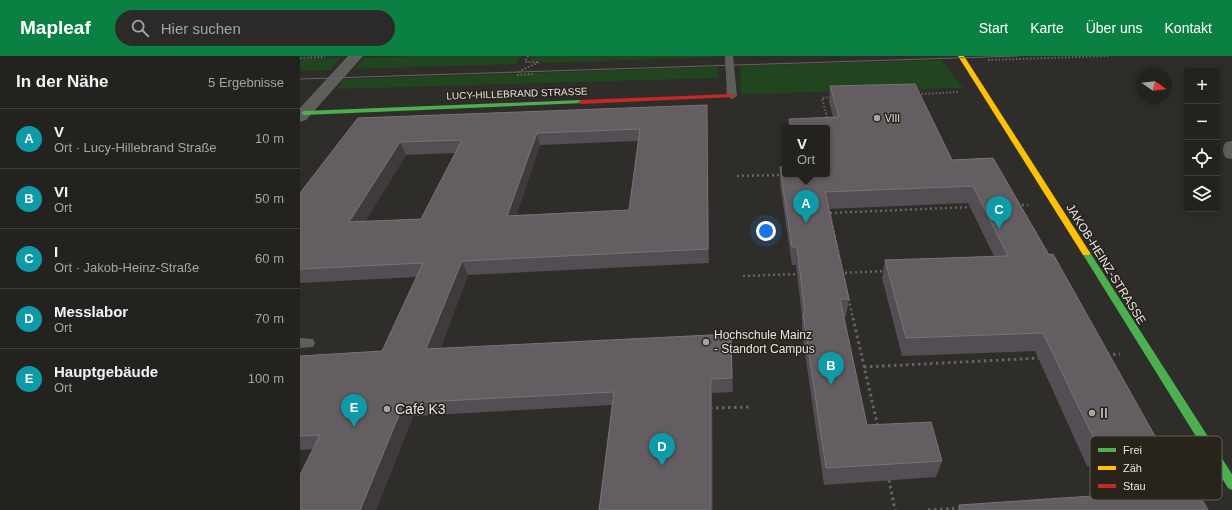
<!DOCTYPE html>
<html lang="de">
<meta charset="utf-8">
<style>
:root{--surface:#23221f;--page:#2b2a28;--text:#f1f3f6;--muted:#a3a4a4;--line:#403f3d;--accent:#0b8043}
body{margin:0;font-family:Helvetica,sans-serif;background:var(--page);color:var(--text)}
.controls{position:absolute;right:12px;top:12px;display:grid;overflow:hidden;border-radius:4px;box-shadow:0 2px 10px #0003}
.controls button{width:36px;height:36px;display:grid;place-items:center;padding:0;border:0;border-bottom:1px solid var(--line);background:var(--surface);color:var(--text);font:20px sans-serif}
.compass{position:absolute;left:836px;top:12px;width:36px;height:36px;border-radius:50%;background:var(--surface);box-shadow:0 2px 10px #0003;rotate:104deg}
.you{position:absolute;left:466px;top:175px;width:14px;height:14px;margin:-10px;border:3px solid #fff;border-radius:50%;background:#1a73e8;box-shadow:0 0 0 6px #1a73e833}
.badge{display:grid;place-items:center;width:26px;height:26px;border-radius:50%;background:var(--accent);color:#fff;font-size:13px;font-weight:700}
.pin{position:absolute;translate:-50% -33px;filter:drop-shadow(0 1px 2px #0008)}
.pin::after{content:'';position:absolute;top:21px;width:14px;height:12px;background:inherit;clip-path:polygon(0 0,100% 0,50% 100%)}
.popup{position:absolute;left:482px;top:69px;width:48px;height:52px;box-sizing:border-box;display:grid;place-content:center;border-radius:4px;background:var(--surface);filter:drop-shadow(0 1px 3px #0005);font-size:13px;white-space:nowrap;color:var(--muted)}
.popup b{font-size:15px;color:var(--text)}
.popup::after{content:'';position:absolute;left:50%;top:100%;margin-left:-8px;border:8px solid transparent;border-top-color:var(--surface)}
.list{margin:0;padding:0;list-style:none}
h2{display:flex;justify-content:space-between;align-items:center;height:52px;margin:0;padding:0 16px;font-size:17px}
h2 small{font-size:13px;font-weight:400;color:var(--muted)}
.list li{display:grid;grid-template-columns:26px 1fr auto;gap:12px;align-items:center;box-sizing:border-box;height:60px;padding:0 16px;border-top:1px solid var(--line)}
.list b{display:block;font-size:15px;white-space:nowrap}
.list p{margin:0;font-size:13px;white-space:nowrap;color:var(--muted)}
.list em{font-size:13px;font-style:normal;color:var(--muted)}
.icon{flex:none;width:22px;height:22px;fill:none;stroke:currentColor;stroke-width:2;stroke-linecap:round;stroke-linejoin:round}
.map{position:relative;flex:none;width:932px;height:454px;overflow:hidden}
header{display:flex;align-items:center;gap:24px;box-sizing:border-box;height:56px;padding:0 20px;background:var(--accent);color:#fff}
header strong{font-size:19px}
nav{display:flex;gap:22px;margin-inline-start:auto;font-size:14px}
.search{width:280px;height:36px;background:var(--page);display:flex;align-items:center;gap:10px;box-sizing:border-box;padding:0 14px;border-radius:22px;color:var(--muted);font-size:15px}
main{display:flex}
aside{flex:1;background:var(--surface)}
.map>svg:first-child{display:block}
.green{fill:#21451e}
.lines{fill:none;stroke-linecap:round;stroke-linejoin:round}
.path-far2{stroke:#656564;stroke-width:2;stroke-dasharray:1.5 2;stroke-linecap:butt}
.path-far1{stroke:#656564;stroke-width:2.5;stroke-dasharray:2 3;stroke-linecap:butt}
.path{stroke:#656564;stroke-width:3;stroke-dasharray:2.5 3.5;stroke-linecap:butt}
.lane{fill:#5e5f5d;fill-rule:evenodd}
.street{fill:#5e5f5d;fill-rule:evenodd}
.fast{fill:#4caf50;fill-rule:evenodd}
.slow{fill:#ffc107;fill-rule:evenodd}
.jam{fill:#c62828;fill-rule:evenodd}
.tram{stroke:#656461;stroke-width:1}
.wall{fill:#544d54;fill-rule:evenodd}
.shaded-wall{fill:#3f3a3c}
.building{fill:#645e63;stroke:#797376;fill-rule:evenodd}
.poi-dot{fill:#a7a5a0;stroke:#28241c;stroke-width:1.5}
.labels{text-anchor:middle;stroke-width:3;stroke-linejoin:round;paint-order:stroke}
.far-street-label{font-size:10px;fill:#e8e5e0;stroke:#28241c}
.far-poi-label{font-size:10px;fill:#e8e5e0;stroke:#28241c;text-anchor:start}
.street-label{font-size:12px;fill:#e8e5e0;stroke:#28241c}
.poi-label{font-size:12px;fill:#e8e5e0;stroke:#28241c;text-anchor:start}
.near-poi-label{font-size:14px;fill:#e8e5e0;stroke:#28241c;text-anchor:start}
.key{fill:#28241c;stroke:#625e57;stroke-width:1}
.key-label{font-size:11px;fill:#e8e5e0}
</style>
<header>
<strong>Mapleaf</strong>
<div class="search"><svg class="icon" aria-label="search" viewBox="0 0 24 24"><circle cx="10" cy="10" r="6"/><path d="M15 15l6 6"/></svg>Hier suchen</div>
<nav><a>Start</a><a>Karte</a><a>Über uns</a><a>Kontakt</a></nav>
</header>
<main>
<aside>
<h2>In der Nähe<small>5 Ergebnisse</small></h2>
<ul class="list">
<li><span class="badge" style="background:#0f9aa8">A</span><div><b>V</b><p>Ort · Lucy-Hillebrand Straße</p></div><em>10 m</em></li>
<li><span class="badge" style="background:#0f9aa8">B</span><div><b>VI</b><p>Ort</p></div><em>50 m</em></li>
<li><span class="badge" style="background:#0f9aa8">C</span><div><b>I</b><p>Ort · Jakob-Heinz-Straße</p></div><em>60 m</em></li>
<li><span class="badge" style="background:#0f9aa8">D</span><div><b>Messlabor</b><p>Ort</p></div><em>70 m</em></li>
<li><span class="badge" style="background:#0f9aa8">E</span><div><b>Hauptgebäude</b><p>Ort</p></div><em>100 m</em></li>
</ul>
</aside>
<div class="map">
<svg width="932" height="454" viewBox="0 0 932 454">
<rect width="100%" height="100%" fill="#2f2d29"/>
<g class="green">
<path d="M123 0H220L217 8 54 13 65 2Z"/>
<path d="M232 0H417V1L243 7V5H230Z"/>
<path d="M41 2 30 14 0 15V3Z"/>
<path d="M641 4 663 32 441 38 440 10Z"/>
<path d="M418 11V22L37 33 44 23Z"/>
</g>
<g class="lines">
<g class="path-far2">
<path d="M228 0 225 6H239L220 15 218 19 234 18"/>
<path d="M0 2 25 1"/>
<path d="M688 4 808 0"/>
<path d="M618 38 659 36"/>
<path d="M528 65 522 42 533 41"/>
<path d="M485 76V84"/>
</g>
<g class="path-far1">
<path d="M437 120 482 119"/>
<path d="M717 149H728"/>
<path d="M528 150 553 263"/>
<path d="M530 157 671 151"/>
<path d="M540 217 585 215"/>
<path d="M443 220 499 218"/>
</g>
<g class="path">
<path d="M553 262 578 371"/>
<path d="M807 299 820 298"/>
<path d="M564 311 741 302"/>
<path d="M410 352 451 351"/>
<path d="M589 424 595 454"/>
<path d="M628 454 660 452"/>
</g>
<g class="lane">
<path d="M425 0H433L437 40 432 43 427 40Z"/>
<path d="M0 282 13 283 15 287 13 291 0 292Z"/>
</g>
<g class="street">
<path d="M48 0H63L6 64 0 66V52Z"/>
<path d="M932 85V103L926 102C922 97 922 91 926 86Z"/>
</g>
<g class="fast">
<path d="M281 44 284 46 283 47 4 59 1 57 4 55Z"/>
<path d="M786 194 789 195 932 418V434L928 432 782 197Z"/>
</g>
<path class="slow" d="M658 0H664L789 195 790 197 789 199H783Z"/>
<path class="jam" d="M432 38 434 39V41L281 48 278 46 281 44Z"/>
<path class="tram" d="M0 23 718 0"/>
</g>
<g class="wall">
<path d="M530 30 652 104 693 102 861 391 847 407 787 410 735 295 602 300 582 222 585 204 694 200 668 147 528 153 549 243 546 260 544 261 567 369 642 405 636 421 524 429 502 276V261L496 209H492L480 128V111L527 118V72H489V63L533 61 529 46Z"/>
<path d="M58 62H407L409 207 168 219 140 293 431 278 433 336 412 337 413 454H299L312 349 113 360 76 454H0L13 393 0 394V300L82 295 117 221 0 227V137ZM338 85 329 154 216 159 240 89ZM155 97 121 163 65 165 106 99Z"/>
<path d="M659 449 908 454H657Z"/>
</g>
<g class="shaded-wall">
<path d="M407 49V62L409 207 408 193Z"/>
<path d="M237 77 240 89 212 173 207 160Z"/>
<path d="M100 86 106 99 57 179 49 166Z"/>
<path d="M162 205 168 219 134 307 126 293Z"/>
<path d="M431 278 432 292 433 336 432 322Z"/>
<path d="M411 323 412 337 413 454H411Z"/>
<path d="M104 347 113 360 76 454H60Z"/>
</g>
<g class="building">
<path d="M615 28 652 104 693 102 749 199 753 198 861 391 799 393 743 277 606 282 585 204 708 200 673 130 525 136 549 243H540L567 369 631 366 642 405 526 412 503 258H505L497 191H492L480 111H485V118H527V72H491L489 63 539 61 530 30Z"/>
<path d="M407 49 408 193 162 205 126 293 431 278 432 322 411 323V454H299L314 336 104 347 60 454H0V419L20 379 0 380V300L82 295 123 207 0 213V137L58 62ZM340 73 329 154 207 160 237 77ZM162 84 121 163 49 166 100 86Z"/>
<path d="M896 433 908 454H660L659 449Z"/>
</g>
<g class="poi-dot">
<circle cx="577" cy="62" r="4"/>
<circle cx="406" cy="286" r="4"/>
<circle cx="87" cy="353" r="4"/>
<circle cx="792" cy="357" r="4"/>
</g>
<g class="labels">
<g class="far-street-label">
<text transform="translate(217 37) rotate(-2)" y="4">LUCY-HILLEBRAND STRASSE</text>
</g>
<g class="far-poi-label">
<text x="585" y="66">VIII</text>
</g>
<g class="street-label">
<text transform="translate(806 208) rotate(58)" y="4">JAKOB-HEINZ-STRASSE</text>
</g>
<g class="poi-label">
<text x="414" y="283">Hochschule Mainz<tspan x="414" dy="14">- Standort Campus</tspan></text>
</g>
<g class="near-poi-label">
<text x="95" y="358">Café K3</text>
<text x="800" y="362">II</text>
</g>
</g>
<rect x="790" y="380" width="132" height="64" rx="6" class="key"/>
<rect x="798" y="392" width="18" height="4" fill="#4caf50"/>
<rect x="798" y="410" width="18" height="4" fill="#ffc107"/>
<rect x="798" y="428" width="18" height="4" fill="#c62828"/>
<g class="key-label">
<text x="823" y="398">Frei</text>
<text x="823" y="416">Zäh</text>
<text x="823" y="434">Stau</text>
</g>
</svg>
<div class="controls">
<button>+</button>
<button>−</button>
<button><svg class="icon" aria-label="locate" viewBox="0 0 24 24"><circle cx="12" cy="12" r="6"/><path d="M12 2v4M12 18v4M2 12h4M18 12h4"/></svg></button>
<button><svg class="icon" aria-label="layers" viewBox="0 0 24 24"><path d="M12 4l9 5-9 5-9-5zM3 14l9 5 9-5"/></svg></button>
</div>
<svg class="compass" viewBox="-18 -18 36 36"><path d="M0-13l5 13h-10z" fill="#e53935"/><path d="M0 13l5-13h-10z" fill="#a3a4a4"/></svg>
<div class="you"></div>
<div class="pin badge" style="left:506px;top:167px;background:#0f9aa8">A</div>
<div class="popup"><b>V</b>Ort</div>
<div class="pin badge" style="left:531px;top:329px;background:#0f9aa8">B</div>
<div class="pin badge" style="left:699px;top:173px;background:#0f9aa8">C</div>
<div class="pin badge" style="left:362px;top:410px;background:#0f9aa8">D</div>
<div class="pin badge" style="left:54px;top:371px;background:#0f9aa8">E</div>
</div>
</main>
